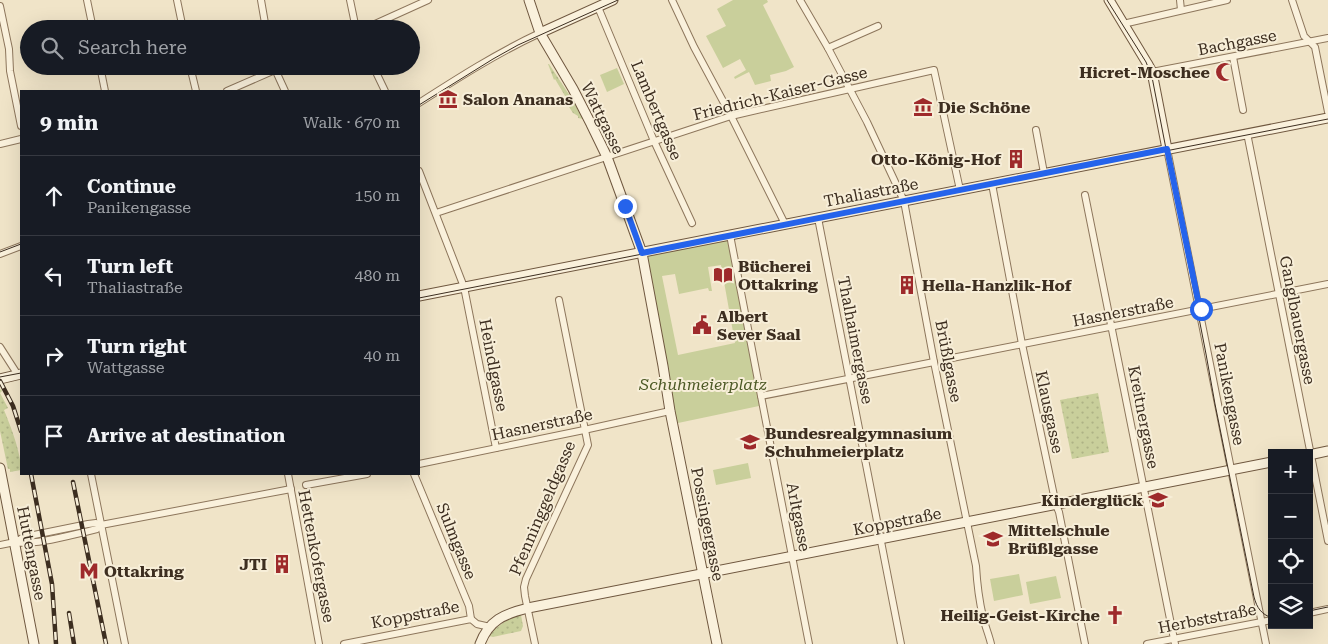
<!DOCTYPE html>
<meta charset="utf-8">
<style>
:root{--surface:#171b24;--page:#242831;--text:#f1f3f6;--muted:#9ea1a6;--line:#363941}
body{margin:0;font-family:"Roboto Serif",serif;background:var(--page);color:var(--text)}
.controls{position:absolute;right:15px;bottom:15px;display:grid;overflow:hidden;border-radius:0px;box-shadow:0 5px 20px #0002}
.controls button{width:45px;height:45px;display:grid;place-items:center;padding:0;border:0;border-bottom:1px solid var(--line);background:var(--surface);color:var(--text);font:25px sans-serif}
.stop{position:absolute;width:15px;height:15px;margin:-11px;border:4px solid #2563eb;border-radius:50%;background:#fff}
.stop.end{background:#2563eb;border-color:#fff;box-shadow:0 1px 5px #0008}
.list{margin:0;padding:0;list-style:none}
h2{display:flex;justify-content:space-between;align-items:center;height:65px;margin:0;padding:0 20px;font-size:21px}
h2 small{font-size:16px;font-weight:400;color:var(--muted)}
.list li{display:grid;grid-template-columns:32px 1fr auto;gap:15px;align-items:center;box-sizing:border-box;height:80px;padding:0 20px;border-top:1px solid var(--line)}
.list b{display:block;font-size:19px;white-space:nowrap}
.list p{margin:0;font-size:16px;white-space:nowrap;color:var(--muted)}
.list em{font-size:16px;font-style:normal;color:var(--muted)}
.icon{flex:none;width:28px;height:28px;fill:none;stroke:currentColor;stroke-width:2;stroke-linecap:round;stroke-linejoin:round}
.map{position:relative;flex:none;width:1328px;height:644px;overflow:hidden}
.search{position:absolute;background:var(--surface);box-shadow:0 5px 20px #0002;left:20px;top:20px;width:400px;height:55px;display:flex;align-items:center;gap:12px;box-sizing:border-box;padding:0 18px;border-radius:28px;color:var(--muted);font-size:19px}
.panel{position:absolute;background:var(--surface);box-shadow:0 5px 20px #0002;left:20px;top:90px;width:400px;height:385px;border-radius:0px}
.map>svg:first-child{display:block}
.grass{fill:url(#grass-dots)}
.green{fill:#c9cf9b;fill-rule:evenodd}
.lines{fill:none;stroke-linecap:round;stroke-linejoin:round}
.street-casing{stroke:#8d765c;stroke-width:8}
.secondary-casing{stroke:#6f573f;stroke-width:11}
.street{stroke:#faf1dc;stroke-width:6}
.secondary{stroke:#faf1dc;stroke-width:9}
.tram{stroke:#3d2e20;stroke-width:1}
.rail-casing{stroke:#3d2e20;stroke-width:4.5}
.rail{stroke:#f7eed8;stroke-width:2.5;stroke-dasharray:8;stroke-linecap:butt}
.route{stroke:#2563eb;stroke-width:6}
.labels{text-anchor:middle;stroke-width:4;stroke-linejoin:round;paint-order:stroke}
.street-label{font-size:16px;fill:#3d2e20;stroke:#f7eed8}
.poi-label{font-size:16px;font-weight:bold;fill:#3d2e20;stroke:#f7eed8;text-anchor:start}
.park-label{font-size:16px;font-style:italic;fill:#4d5a26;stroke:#f7eed8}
</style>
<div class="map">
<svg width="1328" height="644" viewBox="0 0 1328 644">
<defs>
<pattern id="grass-dots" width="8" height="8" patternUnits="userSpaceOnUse" patternTransform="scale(1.25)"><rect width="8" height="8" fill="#c9cf9b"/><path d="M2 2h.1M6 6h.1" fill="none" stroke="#aeb285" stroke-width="1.8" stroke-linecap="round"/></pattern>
</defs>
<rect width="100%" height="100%" fill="#f0e4c8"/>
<g class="grass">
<path d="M548 64H549L572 99 583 119 578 118V116L573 113 569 107 571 106 555 79 554 80Z"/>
<path d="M1 389 2 391 0 393 8 408 4 410C11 427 21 453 21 470L10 472V469H8L0 431V390Z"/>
<path d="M1098 393 1109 452 1072 459 1060 400Z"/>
<path d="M521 615 523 626 521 631 493 637 489 636C498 625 508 618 521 615Z"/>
</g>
<g class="green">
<path d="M733 0H767L768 2 763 5 794 67 786 71 770 75 771 81 755 85 749 72 735 79 734 77 746 70 740 59 723 68 706 36 726 26 717 9Z"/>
<path d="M617 68 624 84 607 92 600 75Z"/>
<path d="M730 235 761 396 759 406 678 423 670 411 642 253ZM721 265 735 343 678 355 662 276 675 274 679 294 708 288 709 291H712L708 267Z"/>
<path d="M748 463 751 478 716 485 713 470Z"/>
<path d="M1019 574 1023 595 994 601 990 579Z"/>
<path d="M1056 576 1061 598 1030 604 1026 582Z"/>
</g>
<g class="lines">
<g class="street-casing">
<g id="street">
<path d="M87 0 93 29"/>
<path d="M177 0 183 29"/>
<path d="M261 0 266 29"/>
<path d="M350 0 356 29"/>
<path d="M672 0 694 47 731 116 785 224"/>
<path d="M800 0 828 48 867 122 904 201 934 362 976 566C977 583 979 600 983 617 985 626 989 635 991 644"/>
<path d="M1180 0 1181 10"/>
<path d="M1292 0 1304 36 1315 47 1328 112"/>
<path d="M0 6 9 49 10 71 21 126"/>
<path d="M598 7 654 141 692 223"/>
<path d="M1123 24 1227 0"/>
<path d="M364 29 428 0"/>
<path d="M828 48 878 26"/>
<path d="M1233 57 1243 110"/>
<path d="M100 66 105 91"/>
<path d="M190 66 196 91"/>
<path d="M373 66 385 91"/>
<path d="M274 67 285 91"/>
<path d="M1152 72 1328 38"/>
<path d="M227 91 284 66"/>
<path d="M419 103C458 78 497 53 540 33"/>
<path d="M1036 130 1044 173"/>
<path d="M1247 133 1328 541"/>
<path d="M0 144 21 139"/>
<path d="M1167 149 1266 644"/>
<path d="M419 171 464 287 496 448"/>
<path d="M992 184 1022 344 1056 505 1059 512 1085 644"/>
<path d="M1085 195 1175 644"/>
<path d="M436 213 731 116 934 70 960 190"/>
<path d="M818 218 901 644"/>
<path d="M730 235 761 396 809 644"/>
<path d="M0 254 21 246"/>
<path d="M0 347 16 372"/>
<path d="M952 358 1328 284"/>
<path d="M761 396 934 362"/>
<path d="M419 464 584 430 670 411"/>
<path d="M91 474 125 644"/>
<path d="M288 474 319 644"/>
<path d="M414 474 469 606 471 619"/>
<path d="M306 485 367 474"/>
<path d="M15 542C32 546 71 535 89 531L97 529 101 525"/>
<path d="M0 545 15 542 24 537 88 524 96 523 101 525 291 489"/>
<path d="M1309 613 1328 609"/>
<path d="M344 644 471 619 477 624 490 627"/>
<path d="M535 644 525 596 524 587 526 579 588 445 559 300"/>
<path d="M1147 644 1272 620"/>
</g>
</g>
<g class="secondary-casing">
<g id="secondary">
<path d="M529 0 540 33 573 89 591 124 607 157 642 253 663 366 670 411 717 644"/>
<path d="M1109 0 1147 63 1152 72 1167 149"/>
<path d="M540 33 613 0"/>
<path d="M419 296 1328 118"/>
<path d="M0 379 21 374"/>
<path d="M1309 455 1328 451"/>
<path d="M0 468 34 644"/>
<path d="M480 644C489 620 504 614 528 608L1272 462"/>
</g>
</g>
<use href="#street" class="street"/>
<use href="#secondary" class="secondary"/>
<g class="tram">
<path d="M1107 0 1146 62 1152 77 1206 354 1215 404 1254 597C1257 608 1261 614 1272 618"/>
<path d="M419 105 493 59 518 45 618 0"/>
<path d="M0 252 21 244"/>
<path d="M419 298 1328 119"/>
<path d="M0 377 21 373"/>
<path d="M1309 611 1328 607"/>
</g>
<g class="rail-casing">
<g id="rail">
<path d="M0 381 13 406 21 431"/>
<path d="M31 474 52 584 56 644"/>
<path d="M73 482 106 644"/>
<path d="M69 613 74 644"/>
</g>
</g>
<use href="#rail" class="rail"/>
</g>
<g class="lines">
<path class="route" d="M625 206 642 253 1167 149 1200 310 1201 309"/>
</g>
<defs>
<g id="mosque-bare" transform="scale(1.5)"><path d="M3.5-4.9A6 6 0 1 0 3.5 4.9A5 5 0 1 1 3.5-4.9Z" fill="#9e2a2b" stroke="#f7eed8" stroke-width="2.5" paint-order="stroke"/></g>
<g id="museum-bare" transform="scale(1.5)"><path d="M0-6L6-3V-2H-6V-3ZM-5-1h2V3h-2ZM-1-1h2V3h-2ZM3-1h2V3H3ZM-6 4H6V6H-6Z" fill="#9e2a2b" stroke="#f7eed8" stroke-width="2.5" paint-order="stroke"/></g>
<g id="building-bare" transform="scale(1.5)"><path d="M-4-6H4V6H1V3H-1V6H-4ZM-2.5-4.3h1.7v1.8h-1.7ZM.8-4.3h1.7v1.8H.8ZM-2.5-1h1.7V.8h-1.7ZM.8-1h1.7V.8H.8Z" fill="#9e2a2b" stroke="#f7eed8" stroke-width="2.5" paint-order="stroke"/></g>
<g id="library-bare" transform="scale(1.5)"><path d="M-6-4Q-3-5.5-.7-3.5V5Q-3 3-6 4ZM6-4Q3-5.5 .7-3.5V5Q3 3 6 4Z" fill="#9e2a2b" stroke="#f7eed8" stroke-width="2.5" paint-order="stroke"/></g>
<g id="civic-bare" transform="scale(1.5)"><path d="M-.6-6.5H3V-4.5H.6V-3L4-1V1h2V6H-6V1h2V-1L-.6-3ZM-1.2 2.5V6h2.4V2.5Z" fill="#9e2a2b" stroke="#f7eed8" stroke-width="2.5" paint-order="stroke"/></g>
<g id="school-bare" transform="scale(1.5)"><path d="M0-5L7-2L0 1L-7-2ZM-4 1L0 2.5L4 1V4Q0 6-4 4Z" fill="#9e2a2b" stroke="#f7eed8" stroke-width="2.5" paint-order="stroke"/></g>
<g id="metro-bare" transform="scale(1.5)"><path d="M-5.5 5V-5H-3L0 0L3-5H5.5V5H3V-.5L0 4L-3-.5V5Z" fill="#9e2a2b" stroke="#f7eed8" stroke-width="2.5" paint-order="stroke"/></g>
<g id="church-bare" transform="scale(1.5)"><path d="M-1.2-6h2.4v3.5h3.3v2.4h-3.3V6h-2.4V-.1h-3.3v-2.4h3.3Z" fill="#9e2a2b" stroke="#f7eed8" stroke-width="2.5" paint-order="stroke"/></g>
</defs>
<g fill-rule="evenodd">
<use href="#mosque-bare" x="1225" y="72"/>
<use href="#museum-bare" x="448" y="99"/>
<use href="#museum-bare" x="923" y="107"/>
<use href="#building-bare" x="1016" y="159"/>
<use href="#library-bare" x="723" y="275"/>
<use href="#building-bare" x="907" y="285"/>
<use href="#civic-bare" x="702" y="325"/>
<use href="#school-bare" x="750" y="442"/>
<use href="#school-bare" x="1158" y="500"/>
<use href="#school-bare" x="993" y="539"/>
<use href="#building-bare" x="282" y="564"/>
<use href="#metro-bare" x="89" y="571"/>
<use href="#church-bare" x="1115" y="615"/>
</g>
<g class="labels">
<g class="street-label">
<text transform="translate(1237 42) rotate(-11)" y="6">Bachgasse</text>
<text transform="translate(780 93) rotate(-14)" y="6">Friedrich-Kaiser-Gasse</text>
<text transform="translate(657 110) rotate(67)" y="6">Lambertgasse</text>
<text transform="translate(603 118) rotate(64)" y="6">Wattgasse</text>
<text transform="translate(871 192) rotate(-11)" y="6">Thaliastraße</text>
<text transform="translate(1123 311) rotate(-11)" y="6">Hasnerstraße</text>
<text transform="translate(1298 320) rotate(79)" y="6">Ganglbauergasse</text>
<text transform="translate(856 340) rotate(79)" y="6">Thalhaimergasse</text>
<text transform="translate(949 361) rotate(79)" y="6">Brüßlgasse</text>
<text transform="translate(494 365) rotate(79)" y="6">Heindlgasse</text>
<text transform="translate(1230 394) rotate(79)" y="6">Panikengasse</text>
<text transform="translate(1050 412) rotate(78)" y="6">Klausgasse</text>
<text transform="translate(1144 417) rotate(79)" y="6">Kreitnergasse</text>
<text transform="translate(542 424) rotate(-12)" y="6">Hasnerstraße</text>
<text transform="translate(542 508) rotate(-67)" y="6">Pfenninggeldgasse</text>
<text transform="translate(799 517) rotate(79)" y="6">Arltgasse</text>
<text transform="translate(897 521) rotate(-11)" y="6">Koppstraße</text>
<text transform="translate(708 524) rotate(79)" y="6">Possingergasse</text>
<text transform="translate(457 541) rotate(68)" y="6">Sulmgasse</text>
<text transform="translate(32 553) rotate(79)" y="6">Huttengasse</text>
<text transform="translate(317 556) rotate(79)" y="6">Hettenkofergasse</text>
<text transform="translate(415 614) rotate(-11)" y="6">Koppstraße</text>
<text transform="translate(1207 618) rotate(-11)" y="6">Herbststraße</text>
</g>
<g class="poi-label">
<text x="1210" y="78" text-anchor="end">Hicret-Moschee</text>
<text x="463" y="105">Salon Ananas</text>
<text x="938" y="113">Die Schöne</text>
<text x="1001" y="165" text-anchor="end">Otto-König-Hof</text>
<text x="738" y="272">Bücherei<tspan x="738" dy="18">Ottakring</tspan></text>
<text x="922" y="291">Hella-Hanzlik-Hof</text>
<text x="717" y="322">Albert<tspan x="717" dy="18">Sever Saal</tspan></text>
<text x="765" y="439">Bundesrealgymnasium<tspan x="765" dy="18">Schuhmeierplatz</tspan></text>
<text x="1143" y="506" text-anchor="end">Kinderglück</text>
<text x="1008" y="536">Mittelschule<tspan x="1008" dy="18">Brüßlgasse</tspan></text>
<text x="267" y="570" text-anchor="end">JTI</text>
<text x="104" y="577">Ottakring</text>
<text x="1100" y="621" text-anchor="end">Heilig-Geist-Kirche</text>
</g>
<g class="park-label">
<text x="703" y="390">Schuhmeierplatz</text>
</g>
</g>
</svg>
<div class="controls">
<button>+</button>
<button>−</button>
<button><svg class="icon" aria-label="locate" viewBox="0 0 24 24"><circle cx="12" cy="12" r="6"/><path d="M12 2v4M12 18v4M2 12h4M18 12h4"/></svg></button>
<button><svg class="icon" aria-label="layers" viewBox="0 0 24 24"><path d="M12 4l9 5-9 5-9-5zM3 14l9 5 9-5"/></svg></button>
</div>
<div class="stop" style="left:1201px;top:309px"></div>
<div class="stop end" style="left:625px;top:206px"></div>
<div class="search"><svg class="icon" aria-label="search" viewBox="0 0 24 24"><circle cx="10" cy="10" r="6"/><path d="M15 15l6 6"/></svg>Search here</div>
<section class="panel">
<h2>9 min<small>Walk · 670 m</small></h2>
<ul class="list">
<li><svg class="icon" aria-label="ahead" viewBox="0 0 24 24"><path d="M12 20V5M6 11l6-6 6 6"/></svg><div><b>Continue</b><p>Panikengasse</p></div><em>150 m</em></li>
<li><svg class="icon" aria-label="left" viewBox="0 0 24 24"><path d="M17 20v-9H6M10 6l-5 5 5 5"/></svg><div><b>Turn left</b><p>Thaliastraße</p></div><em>480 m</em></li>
<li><svg class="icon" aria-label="right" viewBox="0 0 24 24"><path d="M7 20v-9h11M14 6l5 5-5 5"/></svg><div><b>Turn right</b><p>Wattgasse</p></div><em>40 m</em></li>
<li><svg class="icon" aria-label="arrive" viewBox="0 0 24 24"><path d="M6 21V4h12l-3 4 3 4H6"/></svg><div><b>Arrive at destination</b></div></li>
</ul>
</section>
</div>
